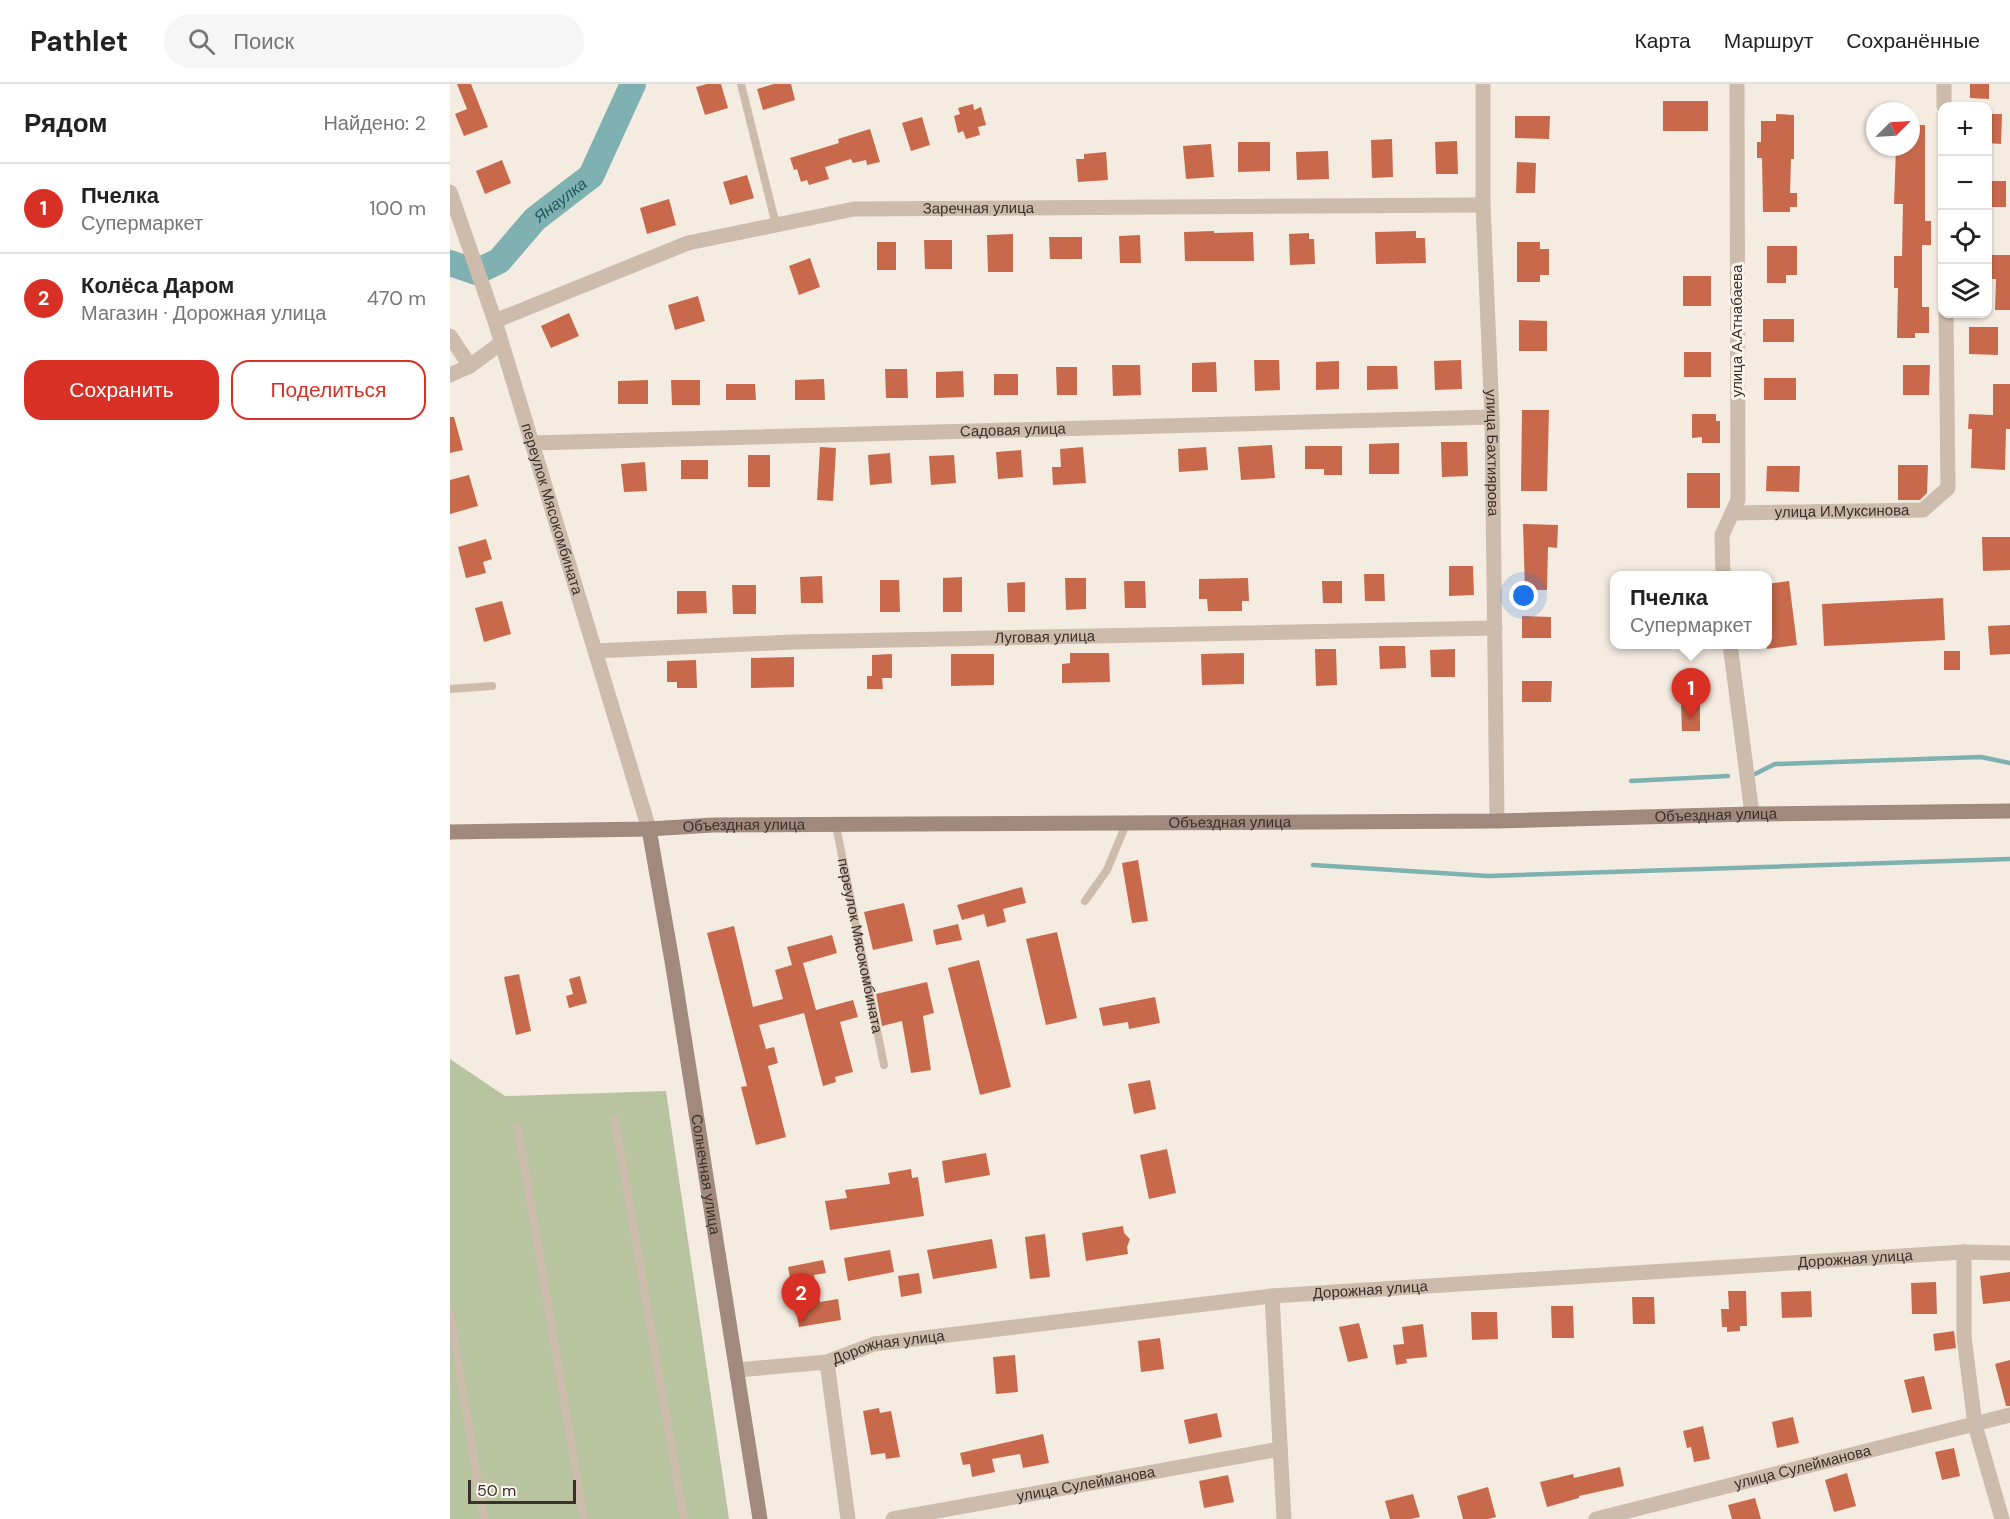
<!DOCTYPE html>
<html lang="ru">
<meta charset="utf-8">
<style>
:root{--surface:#fff;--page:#f6f6f6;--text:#222;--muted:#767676;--line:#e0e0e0;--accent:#d93025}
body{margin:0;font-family:"DM Sans",sans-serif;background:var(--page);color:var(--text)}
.controls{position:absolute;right:18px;top:18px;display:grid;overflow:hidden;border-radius:12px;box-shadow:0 2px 4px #0004}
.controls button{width:54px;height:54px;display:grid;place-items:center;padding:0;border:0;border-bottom:2px solid var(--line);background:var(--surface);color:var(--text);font:30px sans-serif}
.compass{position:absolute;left:1416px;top:18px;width:54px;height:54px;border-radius:50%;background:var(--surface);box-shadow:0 2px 4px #0004;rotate:66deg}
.scale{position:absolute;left:18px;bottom:15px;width:108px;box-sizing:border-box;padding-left:6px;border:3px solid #3b302b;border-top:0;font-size:16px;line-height:21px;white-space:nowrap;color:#3b302b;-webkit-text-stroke:4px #fbf5ee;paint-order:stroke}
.you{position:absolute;left:1074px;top:512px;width:21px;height:21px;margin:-15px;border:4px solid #fff;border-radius:50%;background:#1a73e8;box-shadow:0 0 0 9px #1a73e833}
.badge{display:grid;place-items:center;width:39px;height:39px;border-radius:50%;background:var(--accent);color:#fff;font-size:20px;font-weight:700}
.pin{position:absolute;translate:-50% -50px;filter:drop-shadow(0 2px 3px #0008)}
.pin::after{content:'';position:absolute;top:32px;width:21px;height:18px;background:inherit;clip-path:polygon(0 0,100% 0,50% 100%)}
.popup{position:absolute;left:1160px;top:487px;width:162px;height:78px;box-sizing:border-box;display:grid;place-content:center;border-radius:12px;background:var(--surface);filter:drop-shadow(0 2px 4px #0005);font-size:20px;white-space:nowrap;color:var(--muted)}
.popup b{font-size:22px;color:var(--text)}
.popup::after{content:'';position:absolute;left:50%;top:100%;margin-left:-12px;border:12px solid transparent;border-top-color:var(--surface)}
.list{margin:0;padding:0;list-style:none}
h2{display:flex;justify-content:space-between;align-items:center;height:78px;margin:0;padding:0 24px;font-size:26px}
h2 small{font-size:20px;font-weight:400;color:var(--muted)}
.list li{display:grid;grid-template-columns:39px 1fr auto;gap:18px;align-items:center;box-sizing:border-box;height:90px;padding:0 24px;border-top:2px solid var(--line)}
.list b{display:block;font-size:22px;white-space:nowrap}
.list p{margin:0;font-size:20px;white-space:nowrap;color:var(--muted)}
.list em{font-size:20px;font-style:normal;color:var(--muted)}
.actions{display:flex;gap:12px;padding:18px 24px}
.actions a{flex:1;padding:14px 0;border:2px solid var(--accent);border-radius:18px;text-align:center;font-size:21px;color:var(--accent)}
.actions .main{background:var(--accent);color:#fff}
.icon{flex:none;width:33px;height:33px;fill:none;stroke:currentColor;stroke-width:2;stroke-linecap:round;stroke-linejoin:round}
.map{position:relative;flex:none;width:1560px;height:1435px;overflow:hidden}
header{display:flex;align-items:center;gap:36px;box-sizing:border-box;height:84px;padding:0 30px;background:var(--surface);border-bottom:2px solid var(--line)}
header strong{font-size:28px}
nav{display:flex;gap:33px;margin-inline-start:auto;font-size:21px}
.search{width:420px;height:54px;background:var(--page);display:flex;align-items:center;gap:15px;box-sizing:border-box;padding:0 21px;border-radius:33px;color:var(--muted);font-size:22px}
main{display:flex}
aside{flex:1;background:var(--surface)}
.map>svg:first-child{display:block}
.green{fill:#b8c4a0}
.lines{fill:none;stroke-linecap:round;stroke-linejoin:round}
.stream{stroke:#7fb0b2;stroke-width:4.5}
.river{stroke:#7fb0b2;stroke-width:26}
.building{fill:#c8694b}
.service{stroke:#cdbbac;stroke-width:8}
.minor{stroke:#cdbbac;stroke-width:15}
.tertiary{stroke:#cdbbac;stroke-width:15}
.secondary{stroke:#a18a7d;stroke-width:15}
.labels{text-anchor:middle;stroke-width:6;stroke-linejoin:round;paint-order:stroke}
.street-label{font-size:15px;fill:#3b302b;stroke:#fbf5ee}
.water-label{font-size:16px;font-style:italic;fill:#1f5a5e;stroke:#fbf5ee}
</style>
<header>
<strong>Pathlet</strong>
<div class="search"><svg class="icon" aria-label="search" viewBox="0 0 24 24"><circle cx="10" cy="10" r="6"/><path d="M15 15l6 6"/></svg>Поиск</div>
<nav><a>Карта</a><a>Маршрут</a><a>Сохранённые</a></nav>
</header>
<main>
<aside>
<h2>Рядом<small>Найдено: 2</small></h2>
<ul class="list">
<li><span class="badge">1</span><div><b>Пчелка</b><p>Супермаркет</p></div><em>100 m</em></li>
<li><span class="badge">2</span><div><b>Колёса Даром</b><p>Магазин · Дорожная улица</p></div><em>470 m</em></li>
</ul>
<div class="actions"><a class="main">Сохранить</a><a>Поделиться</a></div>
</aside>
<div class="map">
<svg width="1560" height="1435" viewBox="0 0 1560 1435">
<rect width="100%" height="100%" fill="#f4ebe1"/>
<path class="green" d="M0 975 55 1012 216 1007 279 1435H0Z"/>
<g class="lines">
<g class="stream">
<path d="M1305 690 1325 680 1531 673 1560 679"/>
<path d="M1181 697 1278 692"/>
<path d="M863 781 1038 792 1560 775"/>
</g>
<path class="river" id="s1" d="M0 179 26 188 49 177 85 135 141 92 183 0"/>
</g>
<g class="building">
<path d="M7 0H21L38 43 14 52 5 30 17 25Z"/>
<path d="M257 0H271L278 24 255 31 246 3Z"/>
<path d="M324 0H341L345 16 313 26 307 5Z"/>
<path d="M1520 0H1539V15L1520 14Z"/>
<rect x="1213" y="17" width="45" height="30"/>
<path d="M523 20 524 26 531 23 536 41 528 43 530 51 516 55 513 47 508 49 504 32 510 30 508 24Z"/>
<path d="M1326 30 1344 31V75H1341L1340 109H1347V123H1340V128H1313L1312 74H1307V58H1311V37H1326Z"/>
<path d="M1538 30H1552L1551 60 1538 59Z"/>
<path d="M1065 32H1100L1099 55 1065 54Z"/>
<path d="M472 33 480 61 461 67 452 39Z"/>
<path d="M1461 41H1475V137H1481V161H1472V223H1479V249H1465V254H1447L1448 204H1444V172H1452L1453 120H1444L1446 63H1461Z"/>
<path d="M420 45 430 78 417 81 416 76 403 79 401 75 375 83 379 95 359 101 357 96 351 98 347 85 344 86 340 74 389 59 388 55Z"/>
<path d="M942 55 943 93 922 94 921 56Z"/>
<path d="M1007 57 1008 90H986L985 58Z"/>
<path d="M788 58H820V87L788 88Z"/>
<path d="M761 60 764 93 736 95 733 62Z"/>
<path d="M878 67 879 95 847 96 846 68Z"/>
<path d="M656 68 658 96 628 98 626 75H634V70Z"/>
<path d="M52 76 61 99 35 110 26 87Z"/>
<path d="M1067 78 1086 79 1085 109H1066Z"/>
<path d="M297 91 304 114 280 121 273 98Z"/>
<rect x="1538" y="97" width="18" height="26"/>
<path d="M219 115 226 141 197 150 190 124Z"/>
<path d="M764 147V149L803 148 804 177H735L734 148Z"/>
<path d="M966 147V154H975L976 179 926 180 925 148Z"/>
<path d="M859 149V155H864L865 180 840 181 839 150Z"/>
<path d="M563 150V188H538L537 151Z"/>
<path d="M690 151 691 179H670L669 152Z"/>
<path d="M599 153H632V175H600Z"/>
<path d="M474 156H502V185H475Z"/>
<rect x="427" y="158" width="19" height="28"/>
<path d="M1067 158H1090V165H1099V191H1090V198H1067Z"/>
<path d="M1317 162H1347V191H1336V199H1317Z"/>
<path d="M1538 171H1560V226H1545L1546 195H1538Z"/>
<path d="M360 174 370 203 349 211 339 182Z"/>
<rect x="1233" y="192" width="28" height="30"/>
<path d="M248 212 255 237 225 246 218 221Z"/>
<path d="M119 229 129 252 101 264 91 242Z"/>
<rect x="1313" y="235" width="31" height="23"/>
<path d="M1069 236 1097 237V267H1069Z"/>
<path d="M1519 243H1548V271L1519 270Z"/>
<rect x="1234" y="268" width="27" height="25"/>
<path d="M804 276H829L830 306 805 307Z"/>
<path d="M1011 276 1012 305 985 306 984 277Z"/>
<path d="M889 277V305L866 306V278Z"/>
<path d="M766 278 767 308H742V279Z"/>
<path d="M662 281H690L691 311 663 312Z"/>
<path d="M1453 281H1480L1479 311H1453Z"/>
<path d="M917 282H947L948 305 917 306Z"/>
<path d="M606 283H627V311H607Z"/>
<path d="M435 285H457L458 314H436Z"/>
<path d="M513 287 514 313 486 314V288Z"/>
<rect x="544" y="290" width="24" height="21"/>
<rect x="1314" y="294" width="32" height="22"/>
<path d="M374 295 375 316H345V296Z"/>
<path d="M198 296V320H168V297Z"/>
<path d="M221 296H250V321H222Z"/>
<path d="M276 300H305L306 316H276Z"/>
<path d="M1543 300H1560V345H1556L1555 386 1521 384 1522 345H1518L1519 330 1543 331Z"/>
<path d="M1072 326H1099L1097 407H1071Z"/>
<path d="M1242 330H1266V337H1270V359H1252V353L1242 354Z"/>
<path d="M0 333H4L13 366 0 369Z"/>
<path d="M991 358H1017L1018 392 992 393Z"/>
<path d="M949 359V390H919V360Z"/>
<path d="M822 361 825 394 791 396 788 363Z"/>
<path d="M855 362H892V391H874V385H855Z"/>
<path d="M370 363 386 364 383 417 367 416Z"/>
<path d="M633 363 636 399 603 401 602 383H611L610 365Z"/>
<path d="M756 363 758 386 729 388 728 365Z"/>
<path d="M571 366 573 393 548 395 546 368Z"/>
<path d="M440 369 442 399 420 401 418 371Z"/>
<rect x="298" y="371" width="22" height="32"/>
<path d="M504 371 506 399 481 401 479 372Z"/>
<rect x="231" y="376" width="27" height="19"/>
<path d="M195 378 197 407 174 408 171 380Z"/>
<path d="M1448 381H1478L1477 409 1470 416H1448Z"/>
<path d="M1317 382H1350L1349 408 1316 407Z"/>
<rect x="1237" y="389" width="33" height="35"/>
<path d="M19 391 28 422 0 430V396Z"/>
<path d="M1073 440 1108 441 1107 464 1098 463 1097 506H1075Z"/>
<path d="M1532 453H1560V486L1533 487Z"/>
<path d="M36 455 42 475 33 478 36 489 16 494 8 463Z"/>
<path d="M999 482H1023L1024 511 999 512Z"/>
<path d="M914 490H934L935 517H915Z"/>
<path d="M372 492 373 519H351L350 493Z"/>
<path d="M512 493V528H493V494Z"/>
<path d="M615 494H636V525L616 526Z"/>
<path d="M798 494 799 517H792V527H758L757 515H749V495Z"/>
<path d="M430 496H449L450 528H430Z"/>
<path d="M674 497H695L696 524H675Z"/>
<path d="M872 497H892V519H873Z"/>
<path d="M1339 497 1347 561 1317 565V500Z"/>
<path d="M575 498V528H558L557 499Z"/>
<path d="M282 501H306V530H283Z"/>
<path d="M227 507H256L257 529 227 530Z"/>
<path d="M1493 514 1495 556 1374 562 1372 520Z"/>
<path d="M52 517 61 550 34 558 25 524Z"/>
<path d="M1072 532 1101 533V554H1072Z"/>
<path d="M1560 541V570L1540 571 1538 542Z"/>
<path d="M929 562H955L956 584 930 585Z"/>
<path d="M865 565H886L887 601 866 602Z"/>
<path d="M1005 565V593H981L980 566Z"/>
<rect x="1494" y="567" width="16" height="19"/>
<path d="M620 569H659L660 598 612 599V580L620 579Z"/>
<path d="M794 569V600L752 601 751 570Z"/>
<path d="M442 570V594H432L433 605H417V592H422V571Z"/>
<path d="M501 570H544V601L501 602Z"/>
<path d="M344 573V603L301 604V574Z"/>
<path d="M246 576 247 604H227V598H217V577Z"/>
<path d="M1072 597H1102L1101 618H1072Z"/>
<path d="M1231 621H1250V647H1232Z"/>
<path d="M688 776 698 837 682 839 672 779Z"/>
<path d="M572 803 576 819 553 825 556 838 537 843 534 830 512 836 507 821Z"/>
<path d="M454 819 463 857 423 866 414 828Z"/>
<path d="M508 840 512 856 486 861 483 846Z"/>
<path d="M284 842 303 923 333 915 325 886 342 881 337 863 382 851 387 869 353 879 366 926 403 916 408 933 390 938 403 988 385 993 386 998 373 1002 354 929 309 941 316 965 324 963 328 979 318 982 336 1053 306 1061 291 1003 297 1002 257 849Z"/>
<path d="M607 848 627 934 596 941 576 855Z"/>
<path d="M529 876 561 1003 530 1011 498 884Z"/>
<path d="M69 890 81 947 66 951 54 893Z"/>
<path d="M130 892 137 919 119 924 116 912 123 910 119 895Z"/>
<path d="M477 898 484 929 473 932 481 986 461 989 452 937 432 942 426 910Z"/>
<path d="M705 913 710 939 679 945 678 938 653 942 649 924Z"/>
<path d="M700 996 706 1025 684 1030 678 1000Z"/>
<path d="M717 1065 726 1109 699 1115 690 1071Z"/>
<path d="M536 1069 540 1091 495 1099 492 1077Z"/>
<path d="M461 1085 462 1094 468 1093 474 1132 380 1146 375 1117 397 1114 395 1106 440 1100 438 1089Z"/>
<path d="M673 1142 674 1149 680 1155 677 1163 678 1170 636 1177 632 1149Z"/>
<path d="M595 1150 600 1193 580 1195 575 1153Z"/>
<path d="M542 1155 547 1184 483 1195 477 1166Z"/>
<path d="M440 1166 444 1188 398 1197 394 1174Z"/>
<path d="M373 1176 376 1189 364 1191 370 1218 388 1215 391 1236 349 1243 338 1183Z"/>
<path d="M1560 1188V1217L1533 1220 1530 1192Z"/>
<path d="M469 1189 472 1209 451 1213 448 1192Z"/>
<path d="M1486 1198 1487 1230H1462L1461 1199Z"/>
<path d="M1278 1207H1296L1297 1242H1290V1247L1277 1248V1243H1272L1271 1225H1279Z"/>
<path d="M1361 1207 1362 1233 1332 1234 1331 1208Z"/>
<path d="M1182 1213H1204L1205 1240H1183Z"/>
<path d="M1101 1222H1123L1124 1254H1102Z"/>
<path d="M1021 1228H1047L1048 1255 1022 1256Z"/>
<path d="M909 1239 918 1274 898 1278 889 1243Z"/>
<path d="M973 1240 977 1273 956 1275 957 1279 946 1281 943 1261 954 1260 952 1243Z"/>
<path d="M1504 1247 1506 1264 1485 1267 1483 1250Z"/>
<path d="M710 1254 714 1285 691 1288 688 1257Z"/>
<path d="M565 1271 568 1308 546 1310 543 1273Z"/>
<path d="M1560 1276V1322H1556L1545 1280Z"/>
<path d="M1474 1292 1482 1325 1462 1329 1454 1296Z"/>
<path d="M429 1324 430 1329 441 1327 450 1373 436 1375 435 1369 421 1371 413 1327Z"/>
<path d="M767 1329 772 1353 739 1360 734 1336Z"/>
<path d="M1343 1333 1349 1359 1327 1364 1322 1338Z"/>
<path d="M1253 1342 1260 1375 1244 1378 1241 1363 1237 1364 1233 1347Z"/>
<path d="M593 1350 599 1379 573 1384 570 1370 542 1375 545 1388 522 1393 520 1380 513 1381 510 1369Z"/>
<path d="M1504 1364 1510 1392 1492 1396 1485 1368Z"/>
<path d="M1170 1383 1174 1402 1129 1412V1414L1097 1423 1090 1398 1123 1390 1124 1394Z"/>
<path d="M1397 1389 1406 1422 1384 1428 1375 1396Z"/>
<path d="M778 1391 784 1418 754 1424 749 1397Z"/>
<path d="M1038 1403 1046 1433 1038 1435H1013L1007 1412Z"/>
<path d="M963 1410 970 1433 961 1435H940L935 1417Z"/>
<path d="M1305 1414 1311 1435H1282L1278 1421Z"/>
</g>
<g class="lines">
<g class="service">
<path d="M291 0 326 141"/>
<path d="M0 605 42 602"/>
<path id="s2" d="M386 742 434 981"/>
<path d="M635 817 657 786 676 740"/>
<path d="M165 1036 234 1435"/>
<path d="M68 1044 134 1435"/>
<path d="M0 1230 34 1435"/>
</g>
<g class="minor">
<path id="s3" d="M1033 0V121L1042 333 1047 737"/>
<path d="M1494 0V22"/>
<path id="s4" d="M45 237 238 159 404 125 1033 121"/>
<path d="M0 252 20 282 51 259"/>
<path d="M0 291 20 282"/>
<path id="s5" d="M83 359 1042 333"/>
<path id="s6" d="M1282 429 1473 426 1498 404 1496 230"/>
<path d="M1273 492 1272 451 1288 416 1287 0"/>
<path d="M1280 560 1302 730"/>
<path id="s7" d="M145 567 343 558 1045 544"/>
<path d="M1514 1168V1253L1525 1341 1552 1435"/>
<path d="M822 1212 834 1435"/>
<path d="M377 1278 398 1435"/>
<path id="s8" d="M287 1286 377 1278 424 1260 822 1212 1514 1168 1560 1169"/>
<path id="s9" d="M443 1435 830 1365"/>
<path id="s10" d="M1146 1435 1560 1331"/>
</g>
<path class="tertiary" id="s11" d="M0 108 45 237 199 745"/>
<g class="secondary">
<path id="s12" d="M199 745 223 883 310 1435"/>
<path id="s13" d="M0 748 199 745 263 741 1047 737 1302 730 1560 727"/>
</g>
</g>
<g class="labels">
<g class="street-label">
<text dy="5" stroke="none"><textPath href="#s4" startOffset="502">Заречная улица</textPath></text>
<text transform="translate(1287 247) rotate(-90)" y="5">улица А.Атнабаева</text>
<text dy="5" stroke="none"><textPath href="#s5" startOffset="480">Садовая улица</textPath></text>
<text dy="5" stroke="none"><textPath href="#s3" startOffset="369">улица Бахтиярова</textPath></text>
<text dy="5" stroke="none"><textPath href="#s11" startOffset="333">переулок Мясокомбината</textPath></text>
<text dy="5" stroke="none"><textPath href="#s6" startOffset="110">улица И.Муксинова</textPath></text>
<text dy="5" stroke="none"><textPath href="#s7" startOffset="450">Луговая улица</textPath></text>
<text dy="5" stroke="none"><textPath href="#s13" startOffset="1266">Объездная улица</textPath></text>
<text dy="5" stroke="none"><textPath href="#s13" startOffset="780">Объездная улица</textPath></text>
<text dy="5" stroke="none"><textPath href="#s13" startOffset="294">Объездная улица</textPath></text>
<text dy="5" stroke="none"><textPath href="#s2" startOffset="122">переулок Мясокомбината</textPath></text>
<text dy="5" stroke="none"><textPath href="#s12" startOffset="350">Солнечная улица</textPath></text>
<text dy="5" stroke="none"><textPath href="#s8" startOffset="1126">Дорожная улица</textPath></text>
<text dy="5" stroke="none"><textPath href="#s8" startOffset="640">Дорожная улица</textPath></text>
<text dy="5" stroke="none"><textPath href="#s8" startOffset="154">Дорожная улица</textPath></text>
<text dy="5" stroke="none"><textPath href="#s10" startOffset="213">улица Сулейманова</textPath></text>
<text dy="5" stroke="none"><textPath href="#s9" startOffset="196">улица Сулейманова</textPath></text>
</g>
<g class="water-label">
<text dy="6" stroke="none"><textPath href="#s1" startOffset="140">Янаулка</textPath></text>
</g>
</g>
</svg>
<div class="controls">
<button>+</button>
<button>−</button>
<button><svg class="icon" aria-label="locate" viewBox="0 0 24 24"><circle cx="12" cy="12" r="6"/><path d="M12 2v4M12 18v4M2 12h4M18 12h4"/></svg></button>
<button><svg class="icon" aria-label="layers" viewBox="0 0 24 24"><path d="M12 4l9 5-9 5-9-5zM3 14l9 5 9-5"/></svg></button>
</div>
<svg class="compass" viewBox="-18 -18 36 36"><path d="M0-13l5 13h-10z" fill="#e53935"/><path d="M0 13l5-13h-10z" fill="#767676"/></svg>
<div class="scale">50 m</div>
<div class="you"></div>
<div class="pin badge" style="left:1241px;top:634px">1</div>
<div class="popup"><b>Пчелка</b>Супермаркет</div>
<div class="pin badge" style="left:351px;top:1239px">2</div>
</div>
</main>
